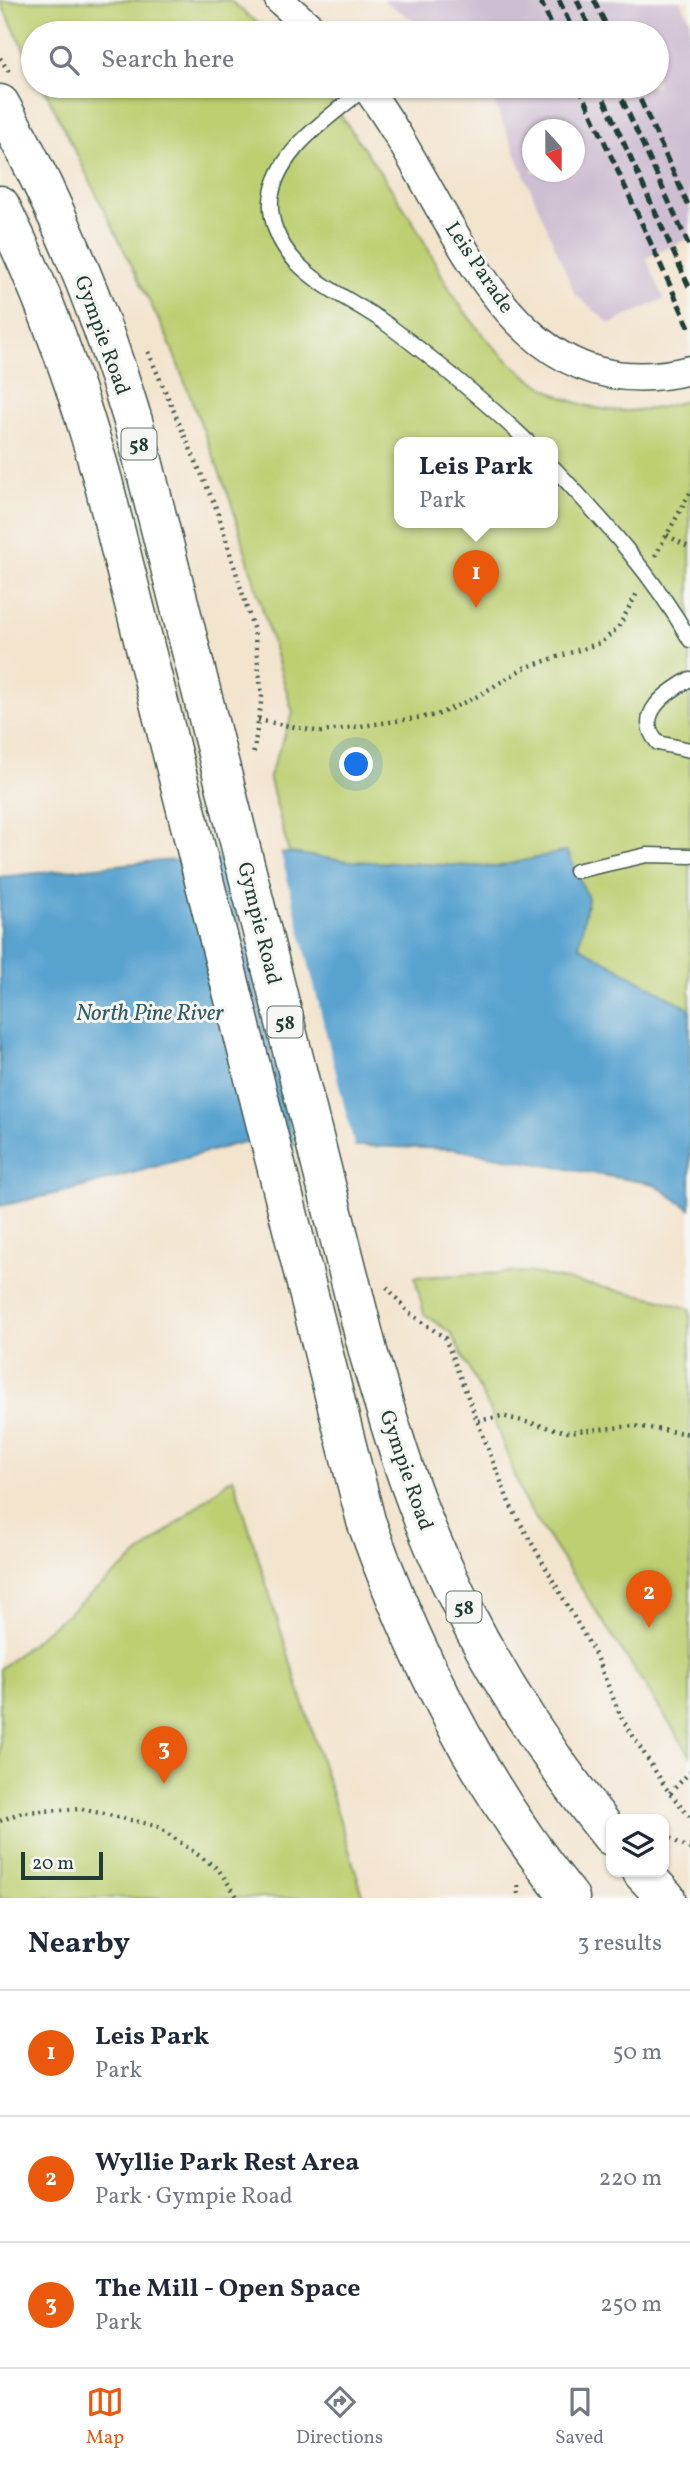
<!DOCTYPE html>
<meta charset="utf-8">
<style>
:root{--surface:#fff;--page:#f6f6f7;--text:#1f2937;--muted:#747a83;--line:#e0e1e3;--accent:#ea580c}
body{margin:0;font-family:Vollkorn,serif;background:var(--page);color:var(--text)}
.controls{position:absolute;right:21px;bottom:21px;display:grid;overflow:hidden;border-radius:14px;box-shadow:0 2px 5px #0004}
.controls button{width:63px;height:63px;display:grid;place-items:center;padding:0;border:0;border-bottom:2px solid var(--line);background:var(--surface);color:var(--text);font:35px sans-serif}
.compass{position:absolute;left:522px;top:119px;width:63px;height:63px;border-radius:50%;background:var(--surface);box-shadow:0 2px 5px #0004;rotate:159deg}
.scale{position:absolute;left:21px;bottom:18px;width:82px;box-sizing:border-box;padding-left:7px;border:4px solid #1f3d34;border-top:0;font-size:19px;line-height:24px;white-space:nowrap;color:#1f3d34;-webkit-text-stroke:5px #f6f6f2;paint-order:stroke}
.you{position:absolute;left:357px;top:765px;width:24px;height:24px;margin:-18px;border:5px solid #fff;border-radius:50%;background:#1a73e8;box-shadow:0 0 0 10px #1a73e833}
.badge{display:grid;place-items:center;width:46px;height:46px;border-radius:50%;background:var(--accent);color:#fff;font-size:23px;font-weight:700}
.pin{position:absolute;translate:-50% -58px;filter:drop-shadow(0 2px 4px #0008)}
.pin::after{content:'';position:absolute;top:37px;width:24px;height:21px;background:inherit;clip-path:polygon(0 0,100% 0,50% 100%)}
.popup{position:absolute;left:394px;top:437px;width:164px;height:91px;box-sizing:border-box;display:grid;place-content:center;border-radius:14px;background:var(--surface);filter:drop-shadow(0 2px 5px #0005);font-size:23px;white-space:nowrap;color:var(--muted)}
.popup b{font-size:26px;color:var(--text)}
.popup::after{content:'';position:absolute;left:50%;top:100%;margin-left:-14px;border:14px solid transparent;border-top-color:var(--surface)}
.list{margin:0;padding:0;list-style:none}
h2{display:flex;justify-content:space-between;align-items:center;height:91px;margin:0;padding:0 28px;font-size:30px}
h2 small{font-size:23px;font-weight:400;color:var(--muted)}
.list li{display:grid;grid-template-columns:46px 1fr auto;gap:21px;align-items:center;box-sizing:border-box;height:126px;padding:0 28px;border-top:2px solid var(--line)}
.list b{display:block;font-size:26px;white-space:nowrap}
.list p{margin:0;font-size:23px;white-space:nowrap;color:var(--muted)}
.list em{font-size:23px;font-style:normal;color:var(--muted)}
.icon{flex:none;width:38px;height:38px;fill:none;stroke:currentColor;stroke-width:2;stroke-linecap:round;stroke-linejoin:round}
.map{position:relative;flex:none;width:690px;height:1898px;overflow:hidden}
.search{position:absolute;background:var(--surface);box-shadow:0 2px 5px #0004;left:21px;right:21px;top:21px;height:77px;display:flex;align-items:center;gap:18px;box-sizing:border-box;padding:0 24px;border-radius:38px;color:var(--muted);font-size:26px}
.sheet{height:469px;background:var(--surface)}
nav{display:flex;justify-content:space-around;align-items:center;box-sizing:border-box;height:98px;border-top:2px solid var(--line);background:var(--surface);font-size:19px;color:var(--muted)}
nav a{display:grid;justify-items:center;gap:4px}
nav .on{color:var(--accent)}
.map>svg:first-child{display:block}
.industrial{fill:#cebed1;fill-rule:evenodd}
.green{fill:#becf72;stroke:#6e8653;stroke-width:2;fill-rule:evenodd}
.water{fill:#58a3d0;stroke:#3c7082;stroke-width:2}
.pier{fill:#f3e4ce}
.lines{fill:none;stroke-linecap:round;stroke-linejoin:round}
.service-casing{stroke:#3f564b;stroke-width:17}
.minor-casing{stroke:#3f564b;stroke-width:31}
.trunk-casing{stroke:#3f564b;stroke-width:41}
.path{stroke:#3f564b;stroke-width:4.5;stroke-dasharray:2 5;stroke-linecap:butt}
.service{stroke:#fff;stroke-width:14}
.minor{stroke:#fff;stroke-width:28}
.trunk{stroke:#fff;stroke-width:38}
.rail{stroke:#1f3d34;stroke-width:5;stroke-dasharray:10 5;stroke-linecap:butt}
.labels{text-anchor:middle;stroke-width:6;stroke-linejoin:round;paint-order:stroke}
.shield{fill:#f6f6f2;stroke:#60746d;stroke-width:2}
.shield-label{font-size:19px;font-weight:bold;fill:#1f3d34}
.street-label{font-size:21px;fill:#1f3d34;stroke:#f6f6f2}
.water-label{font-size:23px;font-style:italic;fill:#305c63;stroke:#f6f6f2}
</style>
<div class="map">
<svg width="690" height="1898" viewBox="0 0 690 1898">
<rect width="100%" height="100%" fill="#f6f6f2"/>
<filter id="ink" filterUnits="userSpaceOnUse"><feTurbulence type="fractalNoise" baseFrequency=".0143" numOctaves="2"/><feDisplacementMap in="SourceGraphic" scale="14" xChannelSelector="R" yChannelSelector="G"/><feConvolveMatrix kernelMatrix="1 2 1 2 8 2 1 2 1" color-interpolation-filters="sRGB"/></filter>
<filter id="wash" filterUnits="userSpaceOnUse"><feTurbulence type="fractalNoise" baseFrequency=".00686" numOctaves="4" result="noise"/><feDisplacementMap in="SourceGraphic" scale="28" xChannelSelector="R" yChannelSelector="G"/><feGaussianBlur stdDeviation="1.57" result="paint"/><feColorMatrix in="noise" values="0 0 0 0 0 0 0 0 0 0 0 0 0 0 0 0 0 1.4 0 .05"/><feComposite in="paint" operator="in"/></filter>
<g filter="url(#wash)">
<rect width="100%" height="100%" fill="#f3e4ce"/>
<path class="industrial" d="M382 0H680L690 20V238L646 258 664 299 610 324 575 294 487 86H657V33H434ZM532 130H574V172H532Z"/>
<g class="green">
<path d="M229 0 270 33H33V67L0 1Z"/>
<path d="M43 86H320C352 132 386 178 416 227 429 249 440 274 454 296 510 380 587 437 690 399V1009L578 946 588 898 567 851 496 867 348 861 289 853 269 776 293 713 231 502 168 339ZM399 442H553V522H399Z"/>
<path d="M528 1272 659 1299 690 1309V1755L525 1502 490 1410 451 1333 424 1314 415 1277Z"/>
<path d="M233 1477 364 1898H0V1669Z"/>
</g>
<path class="water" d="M567 851 588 898 579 946 690 1009V1209L654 1184 453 1149 243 1142 72 1190 0 1206V877L146 862 289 853 348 861 496 867Z"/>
<path class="pier" d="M280 850 355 1149 296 1147 223 854Z"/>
</g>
<g filter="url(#ink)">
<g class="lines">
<g class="service-casing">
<g id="service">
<path d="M366 87C332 116 282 146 272 193 267 218 279 244 296 262 322 289 358 303 388 325 436 361 484 400 528 442"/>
<path d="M553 467C604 521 653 575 690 640"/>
<path d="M690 679C669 691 632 714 658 743L690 750"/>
<path d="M576 871 647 855 690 856"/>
</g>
</g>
<g class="minor-casing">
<g id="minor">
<path d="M279 0 317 33"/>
<path d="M365 86C454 202 503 417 690 370"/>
</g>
</g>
<g class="trunk-casing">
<g id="trunk">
<path d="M0 104C57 204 100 311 133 421L369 1355C386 1411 402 1467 424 1522 469 1635 535 1741 611 1836"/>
<path d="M0 205C44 293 77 386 103 481L366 1521C415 1658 479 1785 570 1898"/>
<path d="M642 1872 666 1898"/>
</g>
</g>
<g class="path">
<path d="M0 58 9 72"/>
<path d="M148 352 217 510 254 631 262 696 253 756"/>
<path d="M667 535 690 548"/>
<path d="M655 556 690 493"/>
<path d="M258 720 321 732 437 715 478 696 524 668 600 643 618 628 637 593"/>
<path d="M387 1287 409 1313 445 1338 510 1505 594 1652 621 1717 666 1788 690 1817"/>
<path d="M478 1421 502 1416 567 1432 634 1426 690 1434"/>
<path d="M670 1793 690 1772"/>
<path d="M0 1821 22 1812 82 1809 157 1826 218 1869 238 1898"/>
<path d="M664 1835 690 1849"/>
<path d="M518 1885V1898"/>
</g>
<use href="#service" class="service"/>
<use href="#minor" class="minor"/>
<use href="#trunk" class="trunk"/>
<g class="rail">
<path d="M540 0 555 33"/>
<path d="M559 0 574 33"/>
<path d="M577 0 592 33"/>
<path d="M594 0 610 33"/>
<path d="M579 86 690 329"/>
<path d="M598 86 690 289"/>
<path d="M616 86 690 248"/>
<path d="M634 86 690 209"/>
</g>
</g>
</g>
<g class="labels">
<g class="shield">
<rect x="121.5" y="428.5" width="35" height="31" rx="5"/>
<rect x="267.5" y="1006.5" width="35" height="31" rx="5"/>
<rect x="446.5" y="1591.5" width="35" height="31" rx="5"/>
</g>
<g class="shield-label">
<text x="139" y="451">58</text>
<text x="285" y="1029">58</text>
<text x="464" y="1614">58</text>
</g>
<g class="street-label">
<text transform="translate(480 267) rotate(56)" y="7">Leis Parade</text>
<text transform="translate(103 335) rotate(70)" y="7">Gympie Road</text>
<text transform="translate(260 923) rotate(76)" y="7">Gympie Road</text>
<text transform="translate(407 1470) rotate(71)" y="7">Gympie Road</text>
</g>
<g class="water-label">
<text x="150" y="1020">North Pine River</text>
</g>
</g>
</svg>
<div class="controls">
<button><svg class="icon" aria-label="layers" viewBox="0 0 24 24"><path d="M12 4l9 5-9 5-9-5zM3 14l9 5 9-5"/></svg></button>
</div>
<svg class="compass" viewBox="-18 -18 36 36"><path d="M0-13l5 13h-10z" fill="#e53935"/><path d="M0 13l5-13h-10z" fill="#747a83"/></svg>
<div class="scale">20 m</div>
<div class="you"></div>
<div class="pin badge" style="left:476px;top:608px">1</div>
<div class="popup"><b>Leis Park</b>Park</div>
<div class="pin badge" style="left:649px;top:1628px">2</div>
<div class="pin badge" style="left:164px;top:1784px">3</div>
<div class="search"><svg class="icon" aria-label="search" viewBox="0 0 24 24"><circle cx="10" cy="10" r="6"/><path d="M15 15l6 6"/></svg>Search here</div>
</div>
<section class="sheet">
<h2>Nearby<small>3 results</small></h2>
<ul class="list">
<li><span class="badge">1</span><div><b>Leis Park</b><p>Park</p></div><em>50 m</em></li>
<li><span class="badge">2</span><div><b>Wyllie Park Rest Area</b><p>Park · Gympie Road</p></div><em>220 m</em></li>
<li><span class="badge">3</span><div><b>The Mill - Open Space</b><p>Park</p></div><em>250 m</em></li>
</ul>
</section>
<nav>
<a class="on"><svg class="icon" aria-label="map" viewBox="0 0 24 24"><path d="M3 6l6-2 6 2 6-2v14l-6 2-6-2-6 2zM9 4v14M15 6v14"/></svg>Map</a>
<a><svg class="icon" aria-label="directions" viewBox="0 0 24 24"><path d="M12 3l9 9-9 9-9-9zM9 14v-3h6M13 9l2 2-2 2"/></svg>Directions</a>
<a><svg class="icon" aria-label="saved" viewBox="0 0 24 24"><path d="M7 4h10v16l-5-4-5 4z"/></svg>Saved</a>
</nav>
